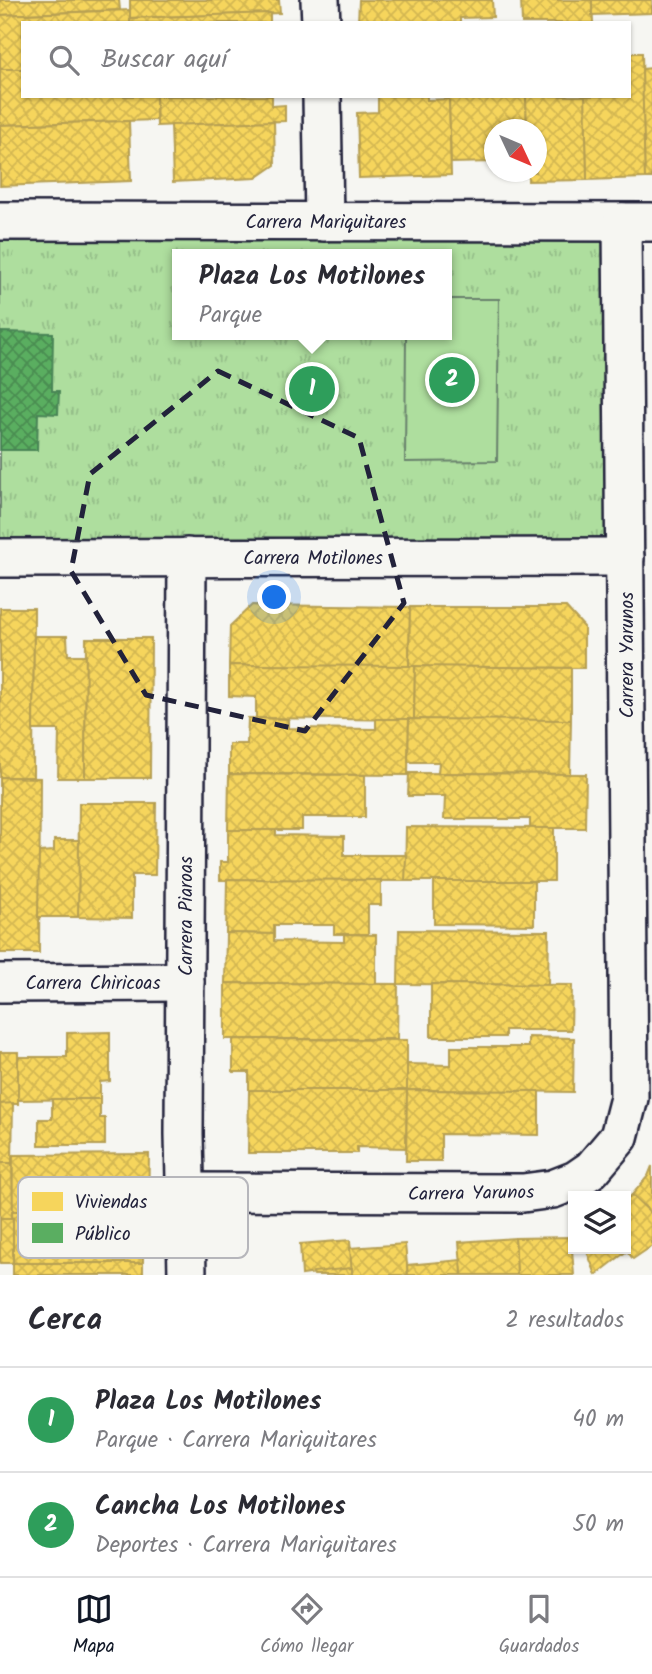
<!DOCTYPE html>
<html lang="es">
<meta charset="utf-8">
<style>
:root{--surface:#fff;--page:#f7f7f7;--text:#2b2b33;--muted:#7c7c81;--line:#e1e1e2;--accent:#111827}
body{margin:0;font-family:Kalam,sans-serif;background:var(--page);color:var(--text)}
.controls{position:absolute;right:21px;bottom:21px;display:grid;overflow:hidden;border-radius:0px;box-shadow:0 2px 5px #0004}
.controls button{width:63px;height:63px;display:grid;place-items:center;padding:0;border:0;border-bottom:2px solid var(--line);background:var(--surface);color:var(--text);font:35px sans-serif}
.compass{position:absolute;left:484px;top:119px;width:63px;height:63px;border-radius:50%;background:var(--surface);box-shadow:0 2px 5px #0004;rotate:134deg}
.you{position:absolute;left:275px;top:598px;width:24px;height:24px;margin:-18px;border:5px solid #fff;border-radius:50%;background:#1a73e8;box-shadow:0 0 0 10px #1a73e833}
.badge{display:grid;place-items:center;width:46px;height:46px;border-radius:50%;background:var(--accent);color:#fff;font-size:23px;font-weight:700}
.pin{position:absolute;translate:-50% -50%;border:4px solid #fff;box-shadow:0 2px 7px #0006}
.popup{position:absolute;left:172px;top:249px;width:280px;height:91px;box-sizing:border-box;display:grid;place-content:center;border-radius:0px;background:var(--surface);filter:drop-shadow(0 2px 5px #0005);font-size:23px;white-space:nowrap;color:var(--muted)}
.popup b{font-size:26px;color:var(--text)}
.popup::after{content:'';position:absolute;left:50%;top:100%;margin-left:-14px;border:14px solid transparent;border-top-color:var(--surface)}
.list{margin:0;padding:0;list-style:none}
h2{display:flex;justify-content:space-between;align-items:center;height:91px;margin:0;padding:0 28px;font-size:30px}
h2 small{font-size:23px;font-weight:400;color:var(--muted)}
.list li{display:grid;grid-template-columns:46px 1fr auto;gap:21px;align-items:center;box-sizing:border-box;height:105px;padding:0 28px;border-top:2px solid var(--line)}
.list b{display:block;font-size:26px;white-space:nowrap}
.list p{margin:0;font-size:23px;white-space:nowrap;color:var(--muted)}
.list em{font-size:23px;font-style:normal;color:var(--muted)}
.icon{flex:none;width:38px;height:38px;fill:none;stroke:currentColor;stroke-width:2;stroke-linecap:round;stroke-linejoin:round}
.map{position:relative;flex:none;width:652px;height:1275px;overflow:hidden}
.search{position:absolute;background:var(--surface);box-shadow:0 2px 5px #0004;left:21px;right:21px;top:21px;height:77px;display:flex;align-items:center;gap:18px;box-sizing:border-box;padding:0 24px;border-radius:0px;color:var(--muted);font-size:26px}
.sheet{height:301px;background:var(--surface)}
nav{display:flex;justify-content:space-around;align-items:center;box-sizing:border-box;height:98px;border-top:2px solid var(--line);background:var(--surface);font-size:19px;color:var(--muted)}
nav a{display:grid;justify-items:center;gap:4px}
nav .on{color:var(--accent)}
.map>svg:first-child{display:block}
.park{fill:url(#park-tufts);stroke:#68806c;stroke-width:2;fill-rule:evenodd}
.pitch{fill:#aede9e;stroke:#68806c;stroke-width:2}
.homes{fill:url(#homes-cross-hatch);stroke:#b69f52;stroke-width:2}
.public{fill:url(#public-cross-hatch);stroke:#498456;stroke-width:2}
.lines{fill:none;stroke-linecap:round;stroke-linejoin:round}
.street-casing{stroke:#22223b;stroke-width:42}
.street{stroke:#f6f6f2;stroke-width:37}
.marked{fill:none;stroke:#22223b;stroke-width:5;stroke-dasharray:14 9;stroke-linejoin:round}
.labels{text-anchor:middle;stroke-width:7;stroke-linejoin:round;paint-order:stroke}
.street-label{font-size:19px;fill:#22223b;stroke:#f6f6f2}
.key{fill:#f6f6f2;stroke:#b6b6bb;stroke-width:2}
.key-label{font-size:19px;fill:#22223b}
</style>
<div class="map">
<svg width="652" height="1275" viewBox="0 0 652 1275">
<defs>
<pattern id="park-tufts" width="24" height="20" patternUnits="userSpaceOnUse" patternTransform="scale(1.75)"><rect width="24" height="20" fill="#aede9e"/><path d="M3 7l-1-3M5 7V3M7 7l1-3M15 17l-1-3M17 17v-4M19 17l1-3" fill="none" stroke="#95be89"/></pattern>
<pattern id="homes-cross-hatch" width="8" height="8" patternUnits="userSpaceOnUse" patternTransform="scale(1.75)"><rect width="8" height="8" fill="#f6d55c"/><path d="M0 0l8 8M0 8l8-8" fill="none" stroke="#d3b751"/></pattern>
<pattern id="public-cross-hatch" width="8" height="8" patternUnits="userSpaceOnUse" patternTransform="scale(1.75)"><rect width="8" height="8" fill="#5aae61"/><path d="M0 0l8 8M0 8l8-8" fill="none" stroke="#4a8d51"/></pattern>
</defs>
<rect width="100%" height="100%" fill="#f6f6f2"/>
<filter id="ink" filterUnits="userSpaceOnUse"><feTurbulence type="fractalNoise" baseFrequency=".0143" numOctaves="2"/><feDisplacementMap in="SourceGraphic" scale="14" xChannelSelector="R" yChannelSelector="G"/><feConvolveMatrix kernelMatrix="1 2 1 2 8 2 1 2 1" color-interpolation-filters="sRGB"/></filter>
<g filter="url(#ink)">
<path class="park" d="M0 221 622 222 625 557 0 558ZM177 254H447V335H177Z"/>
<path class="pitch" d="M447 299H499L497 461 405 462 406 335H447Z"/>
<g class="homes">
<path d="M0 0H119L120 10 0 15Z"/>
<path d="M130 0H279L280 13 130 18Z"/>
<path d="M359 0H492L493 17 460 18V23H358Z"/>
<path d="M521 0H592L593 23H522Z"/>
<path d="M592 0H652V13L592 15Z"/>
<path d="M130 10V23H23V69H0V15Z"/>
<path d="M270 13V23H130V18Z"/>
<path d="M629 53H642L645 178 587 180 585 96H629Z"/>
<path d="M652 68V178H645L642 69Z"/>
<path d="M0 69H23V96H156V120L0 125Z"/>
<path d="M156 96H272V106L285 105V121L157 126Z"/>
<path d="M378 96H427V100L449 99 451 175 359 178 357 113 378 112Z"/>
<path d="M449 96H526L527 130H494V162L451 163Z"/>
<path d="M526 96H585L587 180 528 181V172H536V130H527Z"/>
<path d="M129 121 131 181 0 186V125Z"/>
<path d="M274 121 275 165 256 178 173 182 171 125Z"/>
<path d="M252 605 410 607 409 667 229 665 230 626Z"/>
<path d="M410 607H566L584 627V668L409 667Z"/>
<path d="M0 608H34L33 777H0Z"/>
<path d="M34 636H67L68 655H86L85 778H58L59 730H33Z"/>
<path d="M86 638H151L150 778H85Z"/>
<path d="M229 665 415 666 414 720 256 718V697L229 696Z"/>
<path d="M415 666 571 668V720H414Z"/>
<path d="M248 718 288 719V728L376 729V719H409L408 775 229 774V744H247Z"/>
<path d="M409 719 571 720 570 774 438 773 439 762H408Z"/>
<path d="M409 773 586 774 585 828H530V819H444L445 796H408Z"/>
<path d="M229 774 365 775V817H302V830H228Z"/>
<path d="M0 777 40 778 39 953H0Z"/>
<path d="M79 803H156L155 875H132V918L78 917Z"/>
<path d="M406 827 554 828V881H405Z"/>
<path d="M228 830H276V835L344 836V855H406L405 881 220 880V862H228Z"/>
<path d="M54 840H79L78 917H38L39 852 54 851Z"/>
<path d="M227 879 381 880V905H368V934H334V925H274V934L226 933Z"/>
<path d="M434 881H534V925L434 924Z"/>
<path d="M399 930 549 931 548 985 398 984Z"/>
<path d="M226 933 274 934V941L344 942V934L376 935V984L225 983Z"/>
<path d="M225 983 398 984 397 1039H225Z"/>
<path d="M431 984 572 985 571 1030H505V1037H431Z"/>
<path d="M110 1032V1081L100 1082V1099L18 1100V1057H67V1033Z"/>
<path d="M528 1037 574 1038 573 1092 407 1090V1064L451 1065V1047H528Z"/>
<path d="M233 1039 407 1040V1090H249V1072H233Z"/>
<rect x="0" y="1052" width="18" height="52"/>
<path d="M249 1090H407L406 1148 357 1147V1153H248Z"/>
<path d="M407 1090 539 1091V1135L441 1134V1161H406Z"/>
<path d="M52 1099H100V1118H105V1145H39V1119H52Z"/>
<path d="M13 1103 12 1163H0V1104Z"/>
<path d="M149 1154 148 1210 12 1211 13 1155Z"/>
<path d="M0 1163H12L13 1218H0Z"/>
<path d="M652 1166V1214L632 1195 648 1176Z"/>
<path d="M632 1195 652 1214V1246L633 1259 627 1251 596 1275 586 1249H626V1200Z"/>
<path d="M143 1210V1263H13L12 1211Z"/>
<rect x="0" y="1218" width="13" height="45"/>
<path d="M571 1237 574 1275H517L515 1238Z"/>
<path d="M515 1238 517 1275H462L459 1242Z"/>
<path d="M350 1240 352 1268 302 1275 300 1244Z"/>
<path d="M405 1244 408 1275H352L350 1248Z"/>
<path d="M461 1260 462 1275H408L407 1265Z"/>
<rect x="13" y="1263" width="130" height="12"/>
<path d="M352 1268V1275H314L313 1272Z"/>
</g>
<path class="public" d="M0 332 53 333 52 391H59L58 414 38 413 37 450H0Z"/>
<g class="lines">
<g class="street-casing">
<g id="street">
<path d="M320 0 321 23"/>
<path d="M322 96 324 222"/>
<path d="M0 221 652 222"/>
<path d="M0 558 625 557"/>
<path d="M0 983 185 982"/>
<path d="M185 1192 523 1193 553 1189 576 1180 592 1169 619 1137 629 1098 622 222"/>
<path d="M187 1275 184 1134 187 557"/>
</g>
</g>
<use href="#street" class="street"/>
</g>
</g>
<path class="marked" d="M218 371 359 438 404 603 305 731 146 695 71 571 90 474Z"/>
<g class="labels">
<g class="street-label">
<text x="326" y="228">Carrera Mariquitares</text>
<text x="313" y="564">Carrera Motilones</text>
<text transform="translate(626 655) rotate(-90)" y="7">Carrera Yarunos</text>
<text transform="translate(185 916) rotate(-90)" y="7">Carrera Piaroas</text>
<text x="93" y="989">Carrera Chiricoas</text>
<text transform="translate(471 1192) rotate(-1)" y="7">Carrera Yarunos</text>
</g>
</g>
<rect x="18" y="1177" width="230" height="81" rx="10" class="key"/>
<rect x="32" y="1192" width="31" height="19" fill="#f6d55c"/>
<rect x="32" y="1223" width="31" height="20" fill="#5aae61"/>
<g class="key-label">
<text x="75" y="1208">Viviendas</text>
<text x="75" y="1240">Público</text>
</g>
</svg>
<div class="controls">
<button><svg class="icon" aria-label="layers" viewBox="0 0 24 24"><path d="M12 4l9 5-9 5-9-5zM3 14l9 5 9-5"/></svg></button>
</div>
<svg class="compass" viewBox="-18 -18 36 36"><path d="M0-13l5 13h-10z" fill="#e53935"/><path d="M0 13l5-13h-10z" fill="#7c7c81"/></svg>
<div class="you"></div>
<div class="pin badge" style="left:312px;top:389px;background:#2e9e5b">1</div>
<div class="popup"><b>Plaza Los Motilones</b>Parque</div>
<div class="pin badge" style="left:452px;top:380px;background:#2e9e5b">2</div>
<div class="search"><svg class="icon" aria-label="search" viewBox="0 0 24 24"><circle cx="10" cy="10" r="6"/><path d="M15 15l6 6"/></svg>Buscar aquí</div>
</div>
<section class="sheet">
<h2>Cerca<small>2 resultados</small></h2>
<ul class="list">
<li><span class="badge" style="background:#2e9e5b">1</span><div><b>Plaza Los Motilones</b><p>Parque · Carrera Mariquitares</p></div><em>40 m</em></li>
<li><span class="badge" style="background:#2e9e5b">2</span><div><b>Cancha Los Motilones</b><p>Deportes · Carrera Mariquitares</p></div><em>50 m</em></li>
</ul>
</section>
<nav>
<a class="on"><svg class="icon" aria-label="map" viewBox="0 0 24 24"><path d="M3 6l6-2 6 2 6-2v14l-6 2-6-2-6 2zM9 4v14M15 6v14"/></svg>Mapa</a>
<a><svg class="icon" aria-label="directions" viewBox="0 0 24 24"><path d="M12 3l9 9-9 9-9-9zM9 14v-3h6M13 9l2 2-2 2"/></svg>Cómo llegar</a>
<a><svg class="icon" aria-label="saved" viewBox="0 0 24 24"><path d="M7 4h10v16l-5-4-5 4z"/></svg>Guardados</a>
</nav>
